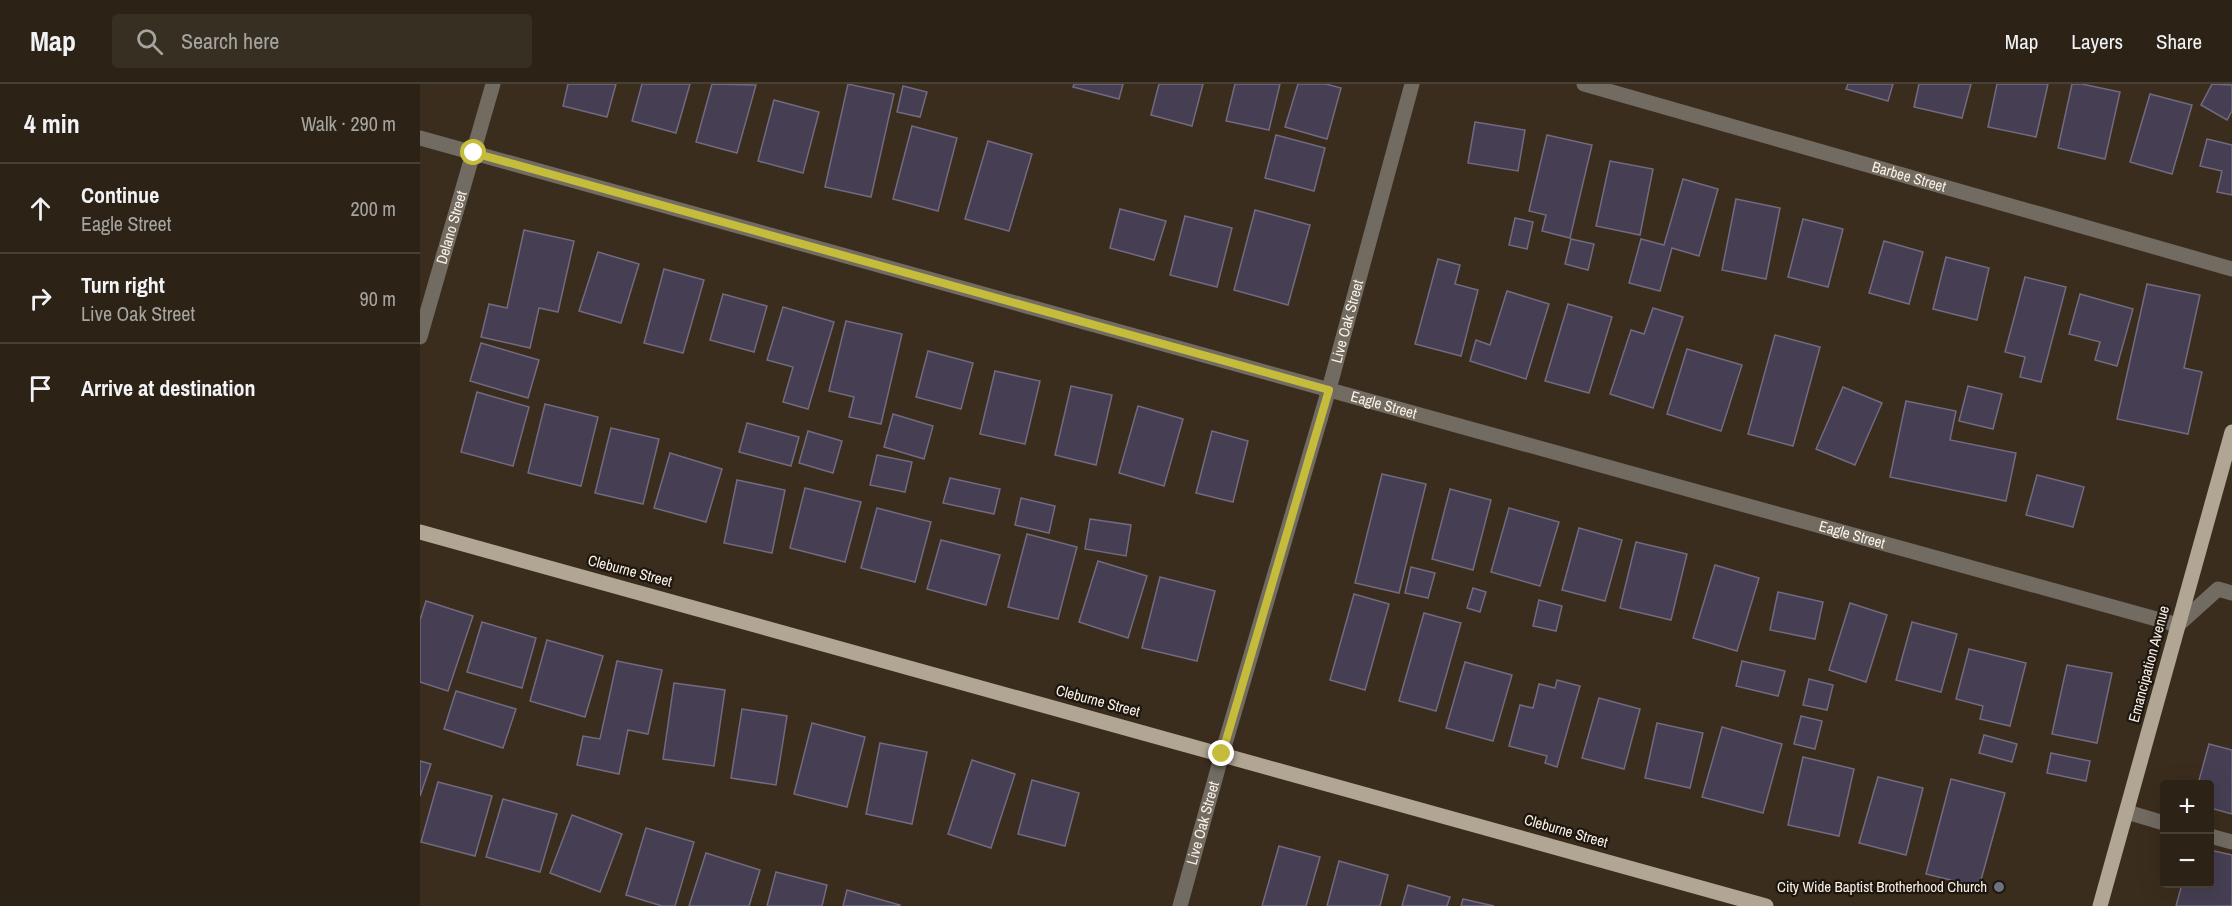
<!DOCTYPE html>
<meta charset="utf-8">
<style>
:root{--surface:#2c2216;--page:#382f23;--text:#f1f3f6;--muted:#a6a4a1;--line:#483f35}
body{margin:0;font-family:"Archivo Narrow",sans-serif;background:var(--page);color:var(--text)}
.controls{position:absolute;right:18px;bottom:18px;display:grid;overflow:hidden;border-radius:6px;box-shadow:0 6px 24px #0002}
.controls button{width:54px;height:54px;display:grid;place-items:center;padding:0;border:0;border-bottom:2px solid var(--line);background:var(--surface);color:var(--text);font:30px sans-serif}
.stop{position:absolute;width:18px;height:18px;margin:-14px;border:4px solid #c6bc3c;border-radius:50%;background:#fff}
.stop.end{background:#c6bc3c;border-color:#fff;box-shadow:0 2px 6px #0008}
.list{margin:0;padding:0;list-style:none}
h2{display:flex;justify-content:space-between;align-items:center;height:78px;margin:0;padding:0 24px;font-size:26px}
h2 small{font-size:20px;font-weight:400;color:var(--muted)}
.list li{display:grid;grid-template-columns:39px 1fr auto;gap:18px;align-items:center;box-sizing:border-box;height:90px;padding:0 24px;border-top:2px solid var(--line)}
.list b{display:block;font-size:22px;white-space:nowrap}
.list p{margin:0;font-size:20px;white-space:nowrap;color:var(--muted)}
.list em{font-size:20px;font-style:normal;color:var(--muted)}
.icon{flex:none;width:33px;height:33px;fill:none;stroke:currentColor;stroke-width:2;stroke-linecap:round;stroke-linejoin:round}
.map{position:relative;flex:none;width:1812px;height:822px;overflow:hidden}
header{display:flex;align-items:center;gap:36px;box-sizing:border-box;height:84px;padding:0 30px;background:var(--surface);border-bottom:2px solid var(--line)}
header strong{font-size:28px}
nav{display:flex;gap:33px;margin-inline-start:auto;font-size:21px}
.search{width:420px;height:54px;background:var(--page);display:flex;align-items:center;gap:15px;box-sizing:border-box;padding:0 21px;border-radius:6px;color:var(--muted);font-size:22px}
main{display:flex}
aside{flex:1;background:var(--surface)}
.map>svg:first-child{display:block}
.building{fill:#463f53;stroke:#716a80;stroke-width:1.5}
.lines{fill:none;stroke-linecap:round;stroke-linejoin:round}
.minor{stroke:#716b62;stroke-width:15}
.major{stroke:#b1a593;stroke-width:15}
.route{stroke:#c6bc3c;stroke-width:8}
.worship-dot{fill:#6b7280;stroke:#1d1710;stroke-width:2}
.labels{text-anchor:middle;stroke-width:4.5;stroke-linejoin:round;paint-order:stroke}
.street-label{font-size:15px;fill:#faf1e6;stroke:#1d1710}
.poi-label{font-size:15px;fill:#faf1e6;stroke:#1d1710;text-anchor:end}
</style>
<header>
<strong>Map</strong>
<div class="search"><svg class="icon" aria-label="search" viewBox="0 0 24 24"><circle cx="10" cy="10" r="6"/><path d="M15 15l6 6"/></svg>Search here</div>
<nav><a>Map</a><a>Layers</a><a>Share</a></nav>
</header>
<main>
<aside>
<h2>4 min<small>Walk · 290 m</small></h2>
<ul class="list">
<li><svg class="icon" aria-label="ahead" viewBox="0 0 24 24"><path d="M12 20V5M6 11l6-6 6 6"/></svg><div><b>Continue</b><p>Eagle Street</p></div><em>200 m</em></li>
<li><svg class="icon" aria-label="right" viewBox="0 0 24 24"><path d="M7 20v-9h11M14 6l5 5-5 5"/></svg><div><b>Turn right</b><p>Live Oak Street</p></div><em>90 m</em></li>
<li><svg class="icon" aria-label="arrive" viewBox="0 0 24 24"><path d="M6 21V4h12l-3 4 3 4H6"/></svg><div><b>Arrive at destination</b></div></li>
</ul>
</aside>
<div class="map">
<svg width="1812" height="822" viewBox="0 0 1812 822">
<rect width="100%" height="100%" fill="#3b2d1d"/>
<g class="building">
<path d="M148 0H196L187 33 143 22Z"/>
<path d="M222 0H270L256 49 212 37Z"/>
<path d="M292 0 336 1 317 69 276 58Z"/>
<path d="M428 0 474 10 451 113 405 103Z"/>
<path d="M654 0H703L699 15 653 3Z"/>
<path d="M739 0H783L772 42 731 31Z"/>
<path d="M815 0H860L849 46 806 37Z"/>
<path d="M878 0H906L921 4 907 55 865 43Z"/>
<path d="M1428 0H1473L1468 17 1426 5Z"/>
<path d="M1499 0H1551L1542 34 1494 23Z"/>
<path d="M1577 0H1628L1616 53 1568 43Z"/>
<path d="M1652 0H1662L1700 8 1685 75 1638 64Z"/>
<path d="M1792 0 1812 1V27L1807 36 1781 21Z"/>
<path d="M483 2 507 8 500 33 477 28Z"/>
<path d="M1730 10 1772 21 1752 90 1710 78Z"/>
<path d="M354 16 399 28 383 89 338 77Z"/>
<path d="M1055 38 1105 46 1098 87 1048 79Z"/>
<path d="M492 42 537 54 518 127 473 115Z"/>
<path d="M856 51 905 64 894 107 845 94Z"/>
<path d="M1127 51 1172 61 1150 154 1122 147 1126 131 1109 127Z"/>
<path d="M1787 55 1812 61V111L1797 108 1802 87 1780 82Z"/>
<path d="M568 57 612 70 589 147 545 135Z"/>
<path d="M1190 77 1233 85 1220 151 1176 142Z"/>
<path d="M1263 95 1298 105 1279 172 1252 164 1240 207 1209 199 1221 155 1244 161Z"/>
<path d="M1316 115 1360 124 1346 195 1302 186Z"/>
<path d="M700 125 746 137 734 176 690 164Z"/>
<path d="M835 126 890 141 868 221 814 206Z"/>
<path d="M765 132 812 144 797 203 750 191Z"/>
<path d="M1095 134 1113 138 1107 165 1089 161Z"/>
<path d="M1383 135 1423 145 1408 203 1368 193Z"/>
<path d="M104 146 154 157 138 228 119 224 110 264 61 253 69 220 87 224Z"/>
<path d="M1151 155 1174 160 1168 186 1145 180Z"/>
<path d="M1464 157 1503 168 1489 220 1449 209Z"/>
<path d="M178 168 219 180 201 239 159 227Z"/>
<path d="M1526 173 1569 184 1557 236 1513 225Z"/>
<path d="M1018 175 1040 181 1035 200 1058 206 1041 272 995 260Z"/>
<path d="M244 185 284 196 263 269 224 259Z"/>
<path d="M1605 193 1646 203 1621 298 1600 293 1605 273 1585 268Z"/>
<path d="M1727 200 1780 211 1764 284 1782 288 1768 350 1697 335Z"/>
<path d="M1087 207 1129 220 1106 295 1050 277 1056 256 1070 261Z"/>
<path d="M303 210 347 222 334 268 290 256Z"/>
<path d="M1660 210 1713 225 1697 282 1675 276 1680 258 1649 250Z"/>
<path d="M1148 220 1192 233 1169 309 1125 297Z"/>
<path d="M363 223 414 238 388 325 363 318 373 283 347 276Z"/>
<path d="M1233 224 1263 233 1233 324 1190 310 1211 246 1224 250Z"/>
<path d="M426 237 482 250 461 340 429 333 434 313 409 307Z"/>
<path d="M1355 251 1400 263 1373 362 1328 350Z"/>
<path d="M61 259 119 276 108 314 50 297Z"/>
<path d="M1267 265 1322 281 1301 347 1247 330Z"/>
<path d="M508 267 553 279 541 325 496 313Z"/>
<path d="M575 287 620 297 605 360 560 350Z"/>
<path d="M651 302 692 311 676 381 635 371Z"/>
<path d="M1548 302 1582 310 1573 345 1539 337Z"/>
<path d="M1423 303 1462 319 1435 381 1396 365Z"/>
<path d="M57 308 109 323 93 382 41 368Z"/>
<path d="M1486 317 1536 327 1530 356 1596 369 1586 417 1470 393Z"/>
<path d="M125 320 178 333 161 402 108 389Z"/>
<path d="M718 322 763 335 744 402 699 389Z"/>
<path d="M473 330 513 342 504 375 464 363Z"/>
<path d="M327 339 379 353 371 382 319 368Z"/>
<path d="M191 344 239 355 223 420 175 409Z"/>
<path d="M388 347 422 357 413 389 379 379Z"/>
<path d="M792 347 828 357 813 418 776 409Z"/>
<path d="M250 369 302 385 286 438 234 424Z"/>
<path d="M457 371 492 378 485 408 450 401Z"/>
<path d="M962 390 1006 400 979 509 935 499Z"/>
<path d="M1617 391 1664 403 1653 443 1606 431Z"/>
<path d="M530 394 580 405 574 430 523 419Z"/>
<path d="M317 396 365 406 352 469 304 459Z"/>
<path d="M385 404 441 418 425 478 370 464Z"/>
<path d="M1030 405 1071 416 1053 486 1012 475Z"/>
<path d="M601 414 635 422 629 449 595 441Z"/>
<path d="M457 424 511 438 495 498 441 484Z"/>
<path d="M1089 424 1139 438 1120 502 1071 488Z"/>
<path d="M670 435 711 441 706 472 665 465Z"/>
<path d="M1159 444 1202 456 1185 517 1142 506Z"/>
<path d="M607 450 657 463 638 535 588 523Z"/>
<path d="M521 456 580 471 566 521 507 505Z"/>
<path d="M1216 458 1267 470 1251 536 1200 524Z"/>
<path d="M678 477 727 492 708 554 659 538Z"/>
<path d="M1295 481 1339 494 1317 567 1273 554Z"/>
<path d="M991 483 1015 489 1008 514 985 509Z"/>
<path d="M740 493 795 507 777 577 722 564Z"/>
<path d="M1053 504 1066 508 1060 528 1047 524Z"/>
<path d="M1358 508 1403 518 1395 555 1350 546Z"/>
<path d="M934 510 969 520 945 606 910 596Z"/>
<path d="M1119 516 1142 522 1136 547 1113 542Z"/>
<path d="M6 517 53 532 28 607 0 598V536Z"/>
<path d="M1430 519 1467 531 1446 598 1409 586Z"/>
<path d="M1004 529 1041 539 1016 627 979 617Z"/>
<path d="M62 538 116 554 102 604 47 588Z"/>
<path d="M1492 538 1537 550 1521 608 1476 596Z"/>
<path d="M127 556 183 572 165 633 110 617Z"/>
<path d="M1549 565 1606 579 1590 642 1560 635 1563 622 1536 615Z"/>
<path d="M197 577 242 586 228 650 208 646 199 690 157 681 163 652 180 655Z"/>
<path d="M1322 577 1365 587 1358 612 1316 602Z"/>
<path d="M1045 578 1092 591 1073 657 1026 644Z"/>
<path d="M1647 581 1692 589 1677 659 1632 650Z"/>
<path d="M1389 595 1413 601 1407 626 1383 621Z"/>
<path d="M1137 596 1160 602 1137 683 1125 679 1127 672 1089 662 1100 621 1113 624 1119 600 1135 604Z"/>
<path d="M254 599 305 606 294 682 243 675Z"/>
<path d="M36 607 96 625 83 664 24 645Z"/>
<path d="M1179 614 1220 625 1204 685 1162 674Z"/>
<path d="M322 625 367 632 356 701 311 694Z"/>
<path d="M1381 632 1402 637 1395 665 1374 660Z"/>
<path d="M392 639 445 653 427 723 374 710Z"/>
<path d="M1237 639 1283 649 1270 704 1225 694Z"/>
<path d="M1302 643 1362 660 1343 729 1282 713Z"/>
<path d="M1564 651 1597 660 1592 678 1559 669Z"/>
<path d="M460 659 507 668 492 740 446 730Z"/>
<path d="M1789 660 1812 666V730L1790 724V700H1778Z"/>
<path d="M1631 669 1670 677 1666 697 1627 689Z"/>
<path d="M1383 673 1434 685 1419 752 1368 741Z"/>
<path d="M552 676 595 690 571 764 528 750Z"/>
<path d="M0 677 11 680 0 712Z"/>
<path d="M1458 693 1503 704 1486 771 1439 759Z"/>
<path d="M1531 695 1585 709 1559 803 1506 790Z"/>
<path d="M612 696 659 709 645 762 598 750Z"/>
<path d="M18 698 72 712 55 772 1 758Z"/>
<path d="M83 715 137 730 120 788 66 773Z"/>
<path d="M152 731 202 750 180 808 130 789Z"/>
<path d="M226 744 274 758 255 822H242L206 811Z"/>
<path d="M859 762 900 773 886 822H842Z"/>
<path d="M1790 766 1812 771V822H1756L1762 800H1790Z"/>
<path d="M286 769 340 786 329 822H269Z"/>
<path d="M919 777 968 791 960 822H907Z"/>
<path d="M356 788 407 801 402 822H347Z"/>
<path d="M988 801 1030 813 1027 822H982Z"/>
<path d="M427 806 480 821 479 822H423Z"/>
<path d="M1043 815 1074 822H1041Z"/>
</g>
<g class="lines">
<g class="minor">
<path id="s1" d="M1164 0 1812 185"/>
<path id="s2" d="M0 54 1758 541 1798 505 1812 509"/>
<path id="s3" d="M0 253 73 0"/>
<path d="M1707 728 1744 739"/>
<path d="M1790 752 1812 758"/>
<path id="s4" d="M760 822 802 670 909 305 992 0"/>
</g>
<g class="major">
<path d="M0 448 1346 822"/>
<path d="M1680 822 1812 348"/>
</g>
</g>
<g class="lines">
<path class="route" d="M54 69 909 306 802 670"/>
</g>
<circle class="worship-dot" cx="1579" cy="803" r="6"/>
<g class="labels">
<g class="street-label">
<text dy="5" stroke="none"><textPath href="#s1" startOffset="338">Barbee Street</textPath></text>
<text dy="5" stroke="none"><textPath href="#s3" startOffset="114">Delano Street</textPath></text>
<text dy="5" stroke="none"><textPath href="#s4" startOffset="608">Live Oak Street</textPath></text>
<text dy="5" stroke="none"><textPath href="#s2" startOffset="1000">Eagle Street</textPath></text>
<text dy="5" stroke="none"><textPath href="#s2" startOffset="1486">Eagle Street</textPath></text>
<text transform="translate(210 487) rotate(15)" y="5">Cleburne Street</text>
<text transform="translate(1729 580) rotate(-75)" y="5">Emancipation Avenue</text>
<text transform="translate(678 617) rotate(15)" y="5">Cleburne Street</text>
<text dy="5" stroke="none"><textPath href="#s4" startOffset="86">Live Oak Street</textPath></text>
<text transform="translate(1146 747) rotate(16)" y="5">Cleburne Street</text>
</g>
<g class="poi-label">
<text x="1567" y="808">City Wide Baptist Brotherhood Church</text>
</g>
</g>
</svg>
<div class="controls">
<button>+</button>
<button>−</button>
</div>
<div class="stop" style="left:54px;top:69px"></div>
<div class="stop end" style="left:802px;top:670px"></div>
</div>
</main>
